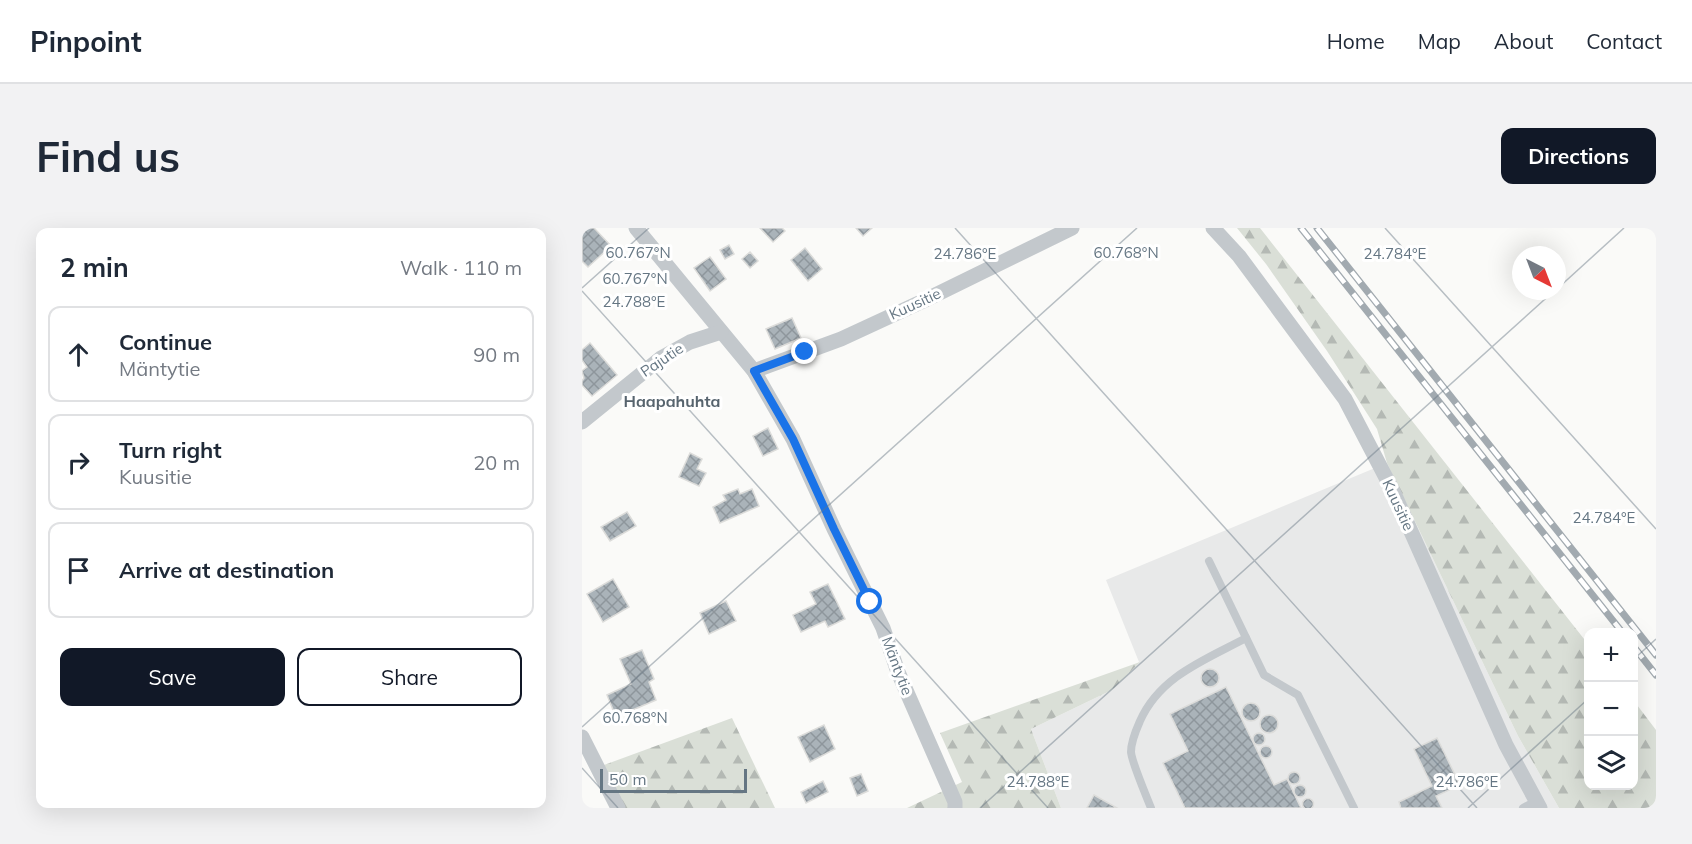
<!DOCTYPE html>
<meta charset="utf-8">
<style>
:root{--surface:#fff;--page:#f2f2f3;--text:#1f2937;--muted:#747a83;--line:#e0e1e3;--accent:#111827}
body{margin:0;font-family:Mulish,sans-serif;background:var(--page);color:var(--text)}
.controls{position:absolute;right:18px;bottom:18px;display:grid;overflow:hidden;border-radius:12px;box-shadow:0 6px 24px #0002}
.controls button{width:54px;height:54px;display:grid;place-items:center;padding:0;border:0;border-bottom:2px solid var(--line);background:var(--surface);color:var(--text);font:30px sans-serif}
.compass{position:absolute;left:930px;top:18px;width:54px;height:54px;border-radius:50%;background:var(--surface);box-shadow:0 6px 24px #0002;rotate:138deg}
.scale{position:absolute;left:18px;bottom:15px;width:147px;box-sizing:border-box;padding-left:6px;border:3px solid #657683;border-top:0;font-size:16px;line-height:21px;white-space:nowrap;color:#657683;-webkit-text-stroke:4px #fff;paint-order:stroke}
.stop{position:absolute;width:18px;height:18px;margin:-14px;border:4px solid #1a73e8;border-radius:50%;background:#fff}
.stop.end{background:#1a73e8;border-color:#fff;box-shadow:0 2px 6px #0008}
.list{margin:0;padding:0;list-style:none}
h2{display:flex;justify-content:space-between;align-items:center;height:78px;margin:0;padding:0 24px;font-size:26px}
h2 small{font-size:20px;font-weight:400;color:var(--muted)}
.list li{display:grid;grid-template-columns:39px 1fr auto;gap:18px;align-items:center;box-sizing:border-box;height:96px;margin:0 12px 12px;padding:0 12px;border:2px solid var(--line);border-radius:12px}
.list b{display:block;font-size:22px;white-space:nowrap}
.list p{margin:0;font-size:20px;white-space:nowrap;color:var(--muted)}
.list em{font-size:20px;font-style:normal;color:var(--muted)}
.actions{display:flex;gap:12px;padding:18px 24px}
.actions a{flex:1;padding:14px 0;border:2px solid var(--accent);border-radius:12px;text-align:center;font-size:21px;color:var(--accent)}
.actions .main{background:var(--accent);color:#fff}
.icon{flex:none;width:33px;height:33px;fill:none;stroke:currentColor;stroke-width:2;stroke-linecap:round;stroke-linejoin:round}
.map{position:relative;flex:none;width:1074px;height:580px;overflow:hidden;border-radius:12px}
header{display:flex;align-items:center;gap:36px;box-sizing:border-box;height:84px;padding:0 30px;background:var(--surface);border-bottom:2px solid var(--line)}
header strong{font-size:28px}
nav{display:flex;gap:33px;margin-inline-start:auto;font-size:21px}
.intro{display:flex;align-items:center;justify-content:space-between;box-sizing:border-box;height:144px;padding:0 36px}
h1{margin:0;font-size:42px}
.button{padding:15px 27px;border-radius:12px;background:var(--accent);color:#fff;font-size:21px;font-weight:700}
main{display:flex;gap:36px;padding:0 36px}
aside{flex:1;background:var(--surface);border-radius:12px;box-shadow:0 6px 24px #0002}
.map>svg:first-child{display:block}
.built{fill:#e8e9e9}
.forest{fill:url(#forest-firs)}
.building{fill:url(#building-cross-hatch);stroke:#dcdcda;stroke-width:1.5}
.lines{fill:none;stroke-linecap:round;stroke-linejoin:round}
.service{stroke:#c3c8cc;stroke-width:8}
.minor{stroke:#c3c8cc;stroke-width:15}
.rail-casing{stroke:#a2aab0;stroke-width:7}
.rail{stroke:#fff;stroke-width:4.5;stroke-dasharray:14;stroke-linecap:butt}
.route{stroke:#1a73e8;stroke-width:8}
.ticks{fill:none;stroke:#657683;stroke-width:1.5;stroke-opacity:0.45}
.labels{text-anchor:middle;stroke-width:6;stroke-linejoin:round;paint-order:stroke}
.street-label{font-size:15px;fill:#657683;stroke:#fff}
.neighbourhood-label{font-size:16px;font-weight:bold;fill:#57646e;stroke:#fff}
.ticks-label{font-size:15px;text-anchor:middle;fill:#657683;stroke:#fff;stroke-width:6;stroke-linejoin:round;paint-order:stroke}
</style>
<header>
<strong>Pinpoint</strong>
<nav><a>Home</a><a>Map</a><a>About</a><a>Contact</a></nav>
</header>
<div class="intro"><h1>Find us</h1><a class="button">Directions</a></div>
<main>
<aside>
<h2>2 min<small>Walk · 110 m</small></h2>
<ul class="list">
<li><svg class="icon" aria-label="ahead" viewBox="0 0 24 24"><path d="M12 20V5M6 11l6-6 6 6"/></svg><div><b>Continue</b><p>Mäntytie</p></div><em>90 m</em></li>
<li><svg class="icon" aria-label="right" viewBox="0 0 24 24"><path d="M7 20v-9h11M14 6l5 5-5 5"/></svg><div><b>Turn right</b><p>Kuusitie</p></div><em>20 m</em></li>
<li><svg class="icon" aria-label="arrive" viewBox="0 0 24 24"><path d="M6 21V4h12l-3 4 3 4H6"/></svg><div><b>Arrive at destination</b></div></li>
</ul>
<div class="actions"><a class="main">Save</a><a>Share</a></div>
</aside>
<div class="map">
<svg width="1074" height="580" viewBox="0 0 1074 580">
<defs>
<pattern id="forest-firs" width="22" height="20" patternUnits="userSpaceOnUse" patternTransform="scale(1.5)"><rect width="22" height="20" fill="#dadfd7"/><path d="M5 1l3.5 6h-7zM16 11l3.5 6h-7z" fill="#b4b9b4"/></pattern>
<pattern id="building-cross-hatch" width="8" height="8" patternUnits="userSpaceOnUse" patternTransform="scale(1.5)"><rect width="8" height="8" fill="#aab3b9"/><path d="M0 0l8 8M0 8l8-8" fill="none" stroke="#8e969c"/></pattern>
</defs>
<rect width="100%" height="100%" fill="#fafaf8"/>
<path class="built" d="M805 235 936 508 977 580H479L449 501 530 462 557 434 524 352Z"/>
<g class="forest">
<path d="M655 0H678L1006 416V558H1052V473L1074 502V580H977L936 508 805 235 795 201 745 123 684 36Z"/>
<path d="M558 434 530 462 449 501 479 580H325L380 554 358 505Z"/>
<path d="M150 490 193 580H42L22 537Z"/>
</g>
<g class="building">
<path d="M4 0H12L29 18 6 39 0 33V4Z"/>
<path d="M178 0H200L203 3 191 14Z"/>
<path d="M274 0H290L281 8Z"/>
<path d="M147 17 152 26 143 31 138 22Z"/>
<path d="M223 20 240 41 226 53 209 32Z"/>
<path d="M168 24 176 33 168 40 160 31Z"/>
<path d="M128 29 144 51 128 63 112 40Z"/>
<path d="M210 90 219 110 193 121 184 101Z"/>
<path d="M8 115 35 147 10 168 0 157V153L2 150 0 143 5 139 0 132V122Z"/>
<path d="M186 200 196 221 181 228 171 208Z"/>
<path d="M108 225 120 231 115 241 124 245 117 258 97 249Z"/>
<path d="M156 261 158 266 170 261 177 278 138 295 131 279 144 272 141 267Z"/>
<path d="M45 284 54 298 28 313 19 299Z"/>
<path d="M31 351 47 379 21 394 5 366Z"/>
<path d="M246 356 263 391 246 399 243 393 219 404 211 387 234 376 228 364Z"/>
<path d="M144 373 154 393 127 406 118 385Z"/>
<path d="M60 422 72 451 67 454 74 472 34 489 25 467 49 456 38 431Z"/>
<circle cx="628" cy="450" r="9"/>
<path d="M644 459 692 557 705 551 719 580H603L581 535 606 523 588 486Z"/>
<circle cx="669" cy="484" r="9"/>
<circle cx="687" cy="496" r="9"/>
<path d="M242 497 253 521 228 534 216 509Z"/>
<circle cx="677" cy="511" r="6"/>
<path d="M855 510 878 557 854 568 860 580H819L817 574 850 558 832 521Z"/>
<circle cx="684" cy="524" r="6"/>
<circle cx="712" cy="550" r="6"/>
<path d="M279 546 286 563 275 568 268 550Z"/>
<path d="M241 553 246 564 224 575 219 564Z"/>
<circle cx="718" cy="563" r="6"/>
<path d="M512 567 535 580H505Z"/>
<circle cx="726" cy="576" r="5.5"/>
</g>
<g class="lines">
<g class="service">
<path d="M627 333 682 447 716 467 772 580"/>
<path d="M569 580C564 567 550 535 549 524 549 513 554 502 558 493 578 448 623 432 664 410"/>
<path d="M941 580 954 573"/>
</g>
<g class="minor">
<path d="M54 0 172 143 211 211 252 301 301 400 316 444 373 574V580"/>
<path d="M631 0 657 28 763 171 811 263 924 517 958 580"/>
<path d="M172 143 259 111 339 74 490 0"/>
<path d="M0 194 79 130 108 114 139 104"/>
<path d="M0 509 36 580"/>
</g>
<g class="rail-casing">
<g id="rail">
<path d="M719 0 1040 404"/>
<path d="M735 0 1074 427"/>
<path d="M1052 419 1074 447"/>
</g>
</g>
<use href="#rail" class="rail"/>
</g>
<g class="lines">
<path class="route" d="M223 124 172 143 211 211 252 301 288 374"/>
</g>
<path class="ticks" d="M373 0 895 580M803 0 1074 301M0 60 67 0M975 61 1042 0M0 63 466 580M1052 431 1074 411M0 499 555 0M0 540 36 580M398 580 972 63M886 580 1006 471"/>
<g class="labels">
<g class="street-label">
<text transform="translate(333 76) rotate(-25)" y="5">Kuusitie</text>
<text transform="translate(80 132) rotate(-34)" y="5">Pajutie</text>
<text transform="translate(816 277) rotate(65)" y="5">Kuusitie</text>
<text transform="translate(315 438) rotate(69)" y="5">Mäntytie</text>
</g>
<g class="neighbourhood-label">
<text x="90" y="179">Haapahuhta</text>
</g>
</g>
<g class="ticks-label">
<text x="56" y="30">60.767°N</text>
<text x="544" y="30">60.768°N</text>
<text x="383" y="31">24.786°E</text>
<text x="813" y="31">24.784°E</text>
<text x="53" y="56">60.767°N</text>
<text x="52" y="79">24.788°E</text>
<text x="1022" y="295">24.784°E</text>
<text x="53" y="495">60.768°N</text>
<text x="456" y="559">24.788°E</text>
<text x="885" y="559">24.786°E</text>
</g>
</svg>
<div class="controls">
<button>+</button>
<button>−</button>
<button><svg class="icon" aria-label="layers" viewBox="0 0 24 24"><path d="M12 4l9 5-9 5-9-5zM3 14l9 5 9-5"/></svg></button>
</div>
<svg class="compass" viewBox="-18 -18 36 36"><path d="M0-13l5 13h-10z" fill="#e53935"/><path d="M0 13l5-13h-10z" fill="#747a83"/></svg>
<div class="scale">50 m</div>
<div class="stop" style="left:288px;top:374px"></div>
<div class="stop end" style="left:223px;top:124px"></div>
</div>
</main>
